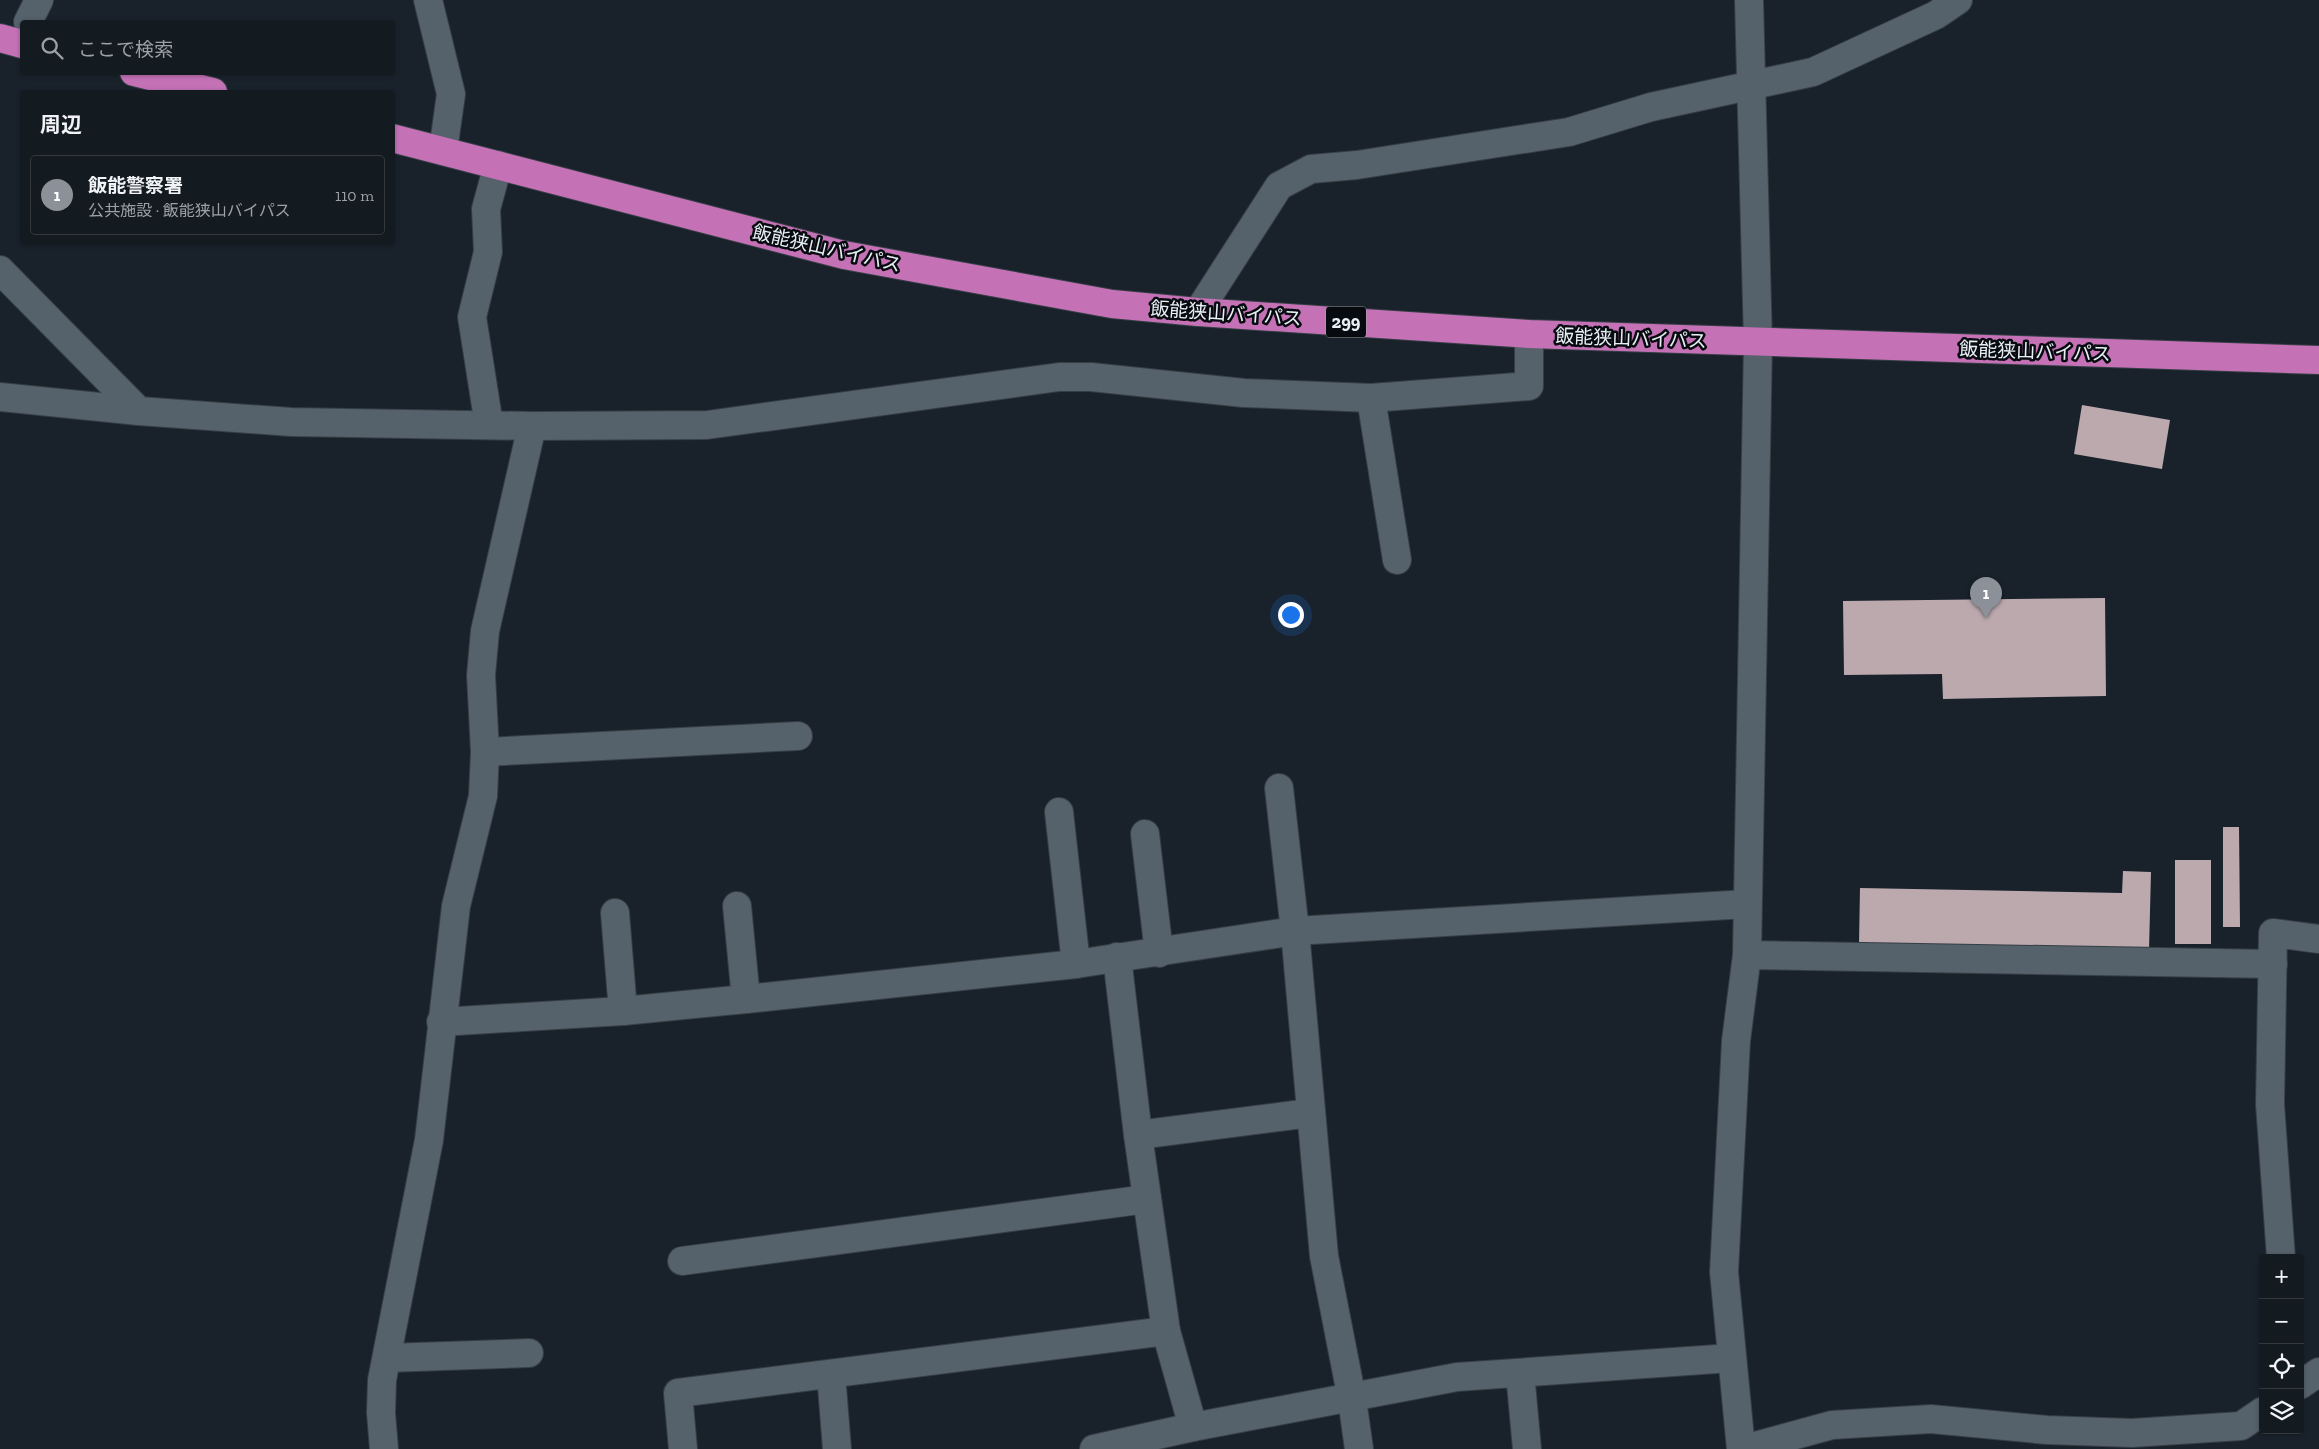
<!DOCTYPE html>
<html lang="ja">
<meta charset="utf-8">
<style>
:root{--surface:#131a20;--page:#20272d;--text:#f1f3f6;--muted:#9da1a5;--line:#32383e;--accent:#8c9099}
body{margin:0;font-family:"Zilla Slab","Noto Sans JP",serif;background:var(--page);color:var(--text)}
.controls{position:absolute;right:15px;bottom:15px;display:grid;overflow:hidden;border-radius:5px;box-shadow:0 1px 4px #0004}
.controls button{width:45px;height:45px;display:grid;place-items:center;padding:0;border:0;border-bottom:1px solid var(--line);background:var(--surface);color:var(--text);font:25px sans-serif}
.you{position:absolute;left:1290px;top:614px;width:18px;height:18px;margin:-12px;border:4px solid #fff;border-radius:50%;background:#1a73e8;box-shadow:0 0 0 8px #1a73e833}
.badge{display:grid;place-items:center;width:32px;height:32px;border-radius:50%;background:var(--accent);color:#fff;font-size:16px;font-weight:700}
.pin{position:absolute;translate:-50% -41px;filter:drop-shadow(0 1px 2px #0008)}
.pin::after{content:'';position:absolute;top:26px;width:18px;height:15px;background:inherit;clip-path:polygon(0 0,100% 0,50% 100%)}
.list{margin:0;padding:0;list-style:none}
h2{display:flex;justify-content:space-between;align-items:center;height:65px;margin:0;padding:0 20px;font-size:21px}
h2 small{font-size:16px;font-weight:400;color:var(--muted)}
.list li{display:grid;grid-template-columns:32px 1fr auto;gap:15px;align-items:center;box-sizing:border-box;height:80px;margin:0 10px 10px;padding:0 10px;border:1px solid var(--line);border-radius:5px}
.list b{display:block;font-size:19px;white-space:nowrap}
.list p{margin:0;font-size:16px;white-space:nowrap;color:var(--muted)}
.list em{font-size:16px;font-style:normal;color:var(--muted)}
.icon{flex:none;width:28px;height:28px;fill:none;stroke:currentColor;stroke-width:2;stroke-linecap:round;stroke-linejoin:round}
.map{position:relative;flex:none;width:2319px;height:1449px;overflow:hidden}
.search{position:absolute;background:var(--surface);box-shadow:0 1px 4px #0004;left:20px;top:20px;width:375px;height:55px;display:flex;align-items:center;gap:12px;box-sizing:border-box;padding:0 18px;border-radius:5px;color:var(--muted);font-size:19px}
.panel{position:absolute;background:var(--surface);box-shadow:0 1px 4px #0004;left:20px;top:90px;width:375px;height:155px;border-radius:5px}
.map>svg:first-child{display:block}
.building{fill:#bba9ae}
.lines{fill:none;stroke-linecap:round;stroke-linejoin:round}
.minor-casing{stroke:#363e45;stroke-width:30}
.highway-casing{stroke:#363e45;stroke-width:30}
.minor{stroke:#55616b;stroke-width:28}
.highway{stroke:#c471b6;stroke-width:28}
.labels{text-anchor:middle;stroke-width:5;stroke-linejoin:round;paint-order:stroke}
.shield{fill:#070b0f;stroke:#a4aaaf;stroke-width:1}
.shield-label{font-size:18px;font-weight:bold;fill:#e7eef4}
.street-label{font-size:19px;fill:#e7eef4;stroke:#070b0f}
</style>
<div class="map">
<svg width="2319" height="1449" viewBox="0 0 2319 1449">
<rect width="100%" height="100%" fill="#19222b"/>
<g class="building">
<path d="M2082 405 2170 420 2162 469 2074 454Z"/>
<path d="M2105 598 2106 696 1943 699 1942 674 1844 675 1843 601Z"/>
<path d="M2223 827H2239L2240 927H2223Z"/>
<rect x="2175" y="860" width="36" height="84"/>
<path d="M2123 871 2151 872 2149 950 1859 944 1860 888 2122 893Z"/>
</g>
<g class="lines">
<g class="minor-casing">
<g id="minor">
<path d="M428 0 451 94 443 151"/>
<path d="M28 22 39 0"/>
<path d="M0 270 139 411 291 422 532 426 707 425 1059 377H1091L1244 393 1371 398 1529 386V334"/>
<path d="M1198 312 1279 186 1311 169 1357 165 1569 132 1651 107 1813 72 1936 15 1958 0"/>
<path d="M0 397 139 411"/>
<path d="M1371 398 1397 560"/>
<path d="M489 425 472 317 488 252 486 209 498 165"/>
<path d="M485 752 798 736"/>
<path d="M1279 788 1295 931 1324 1256 1352 1399 1359 1449"/>
<path d="M1059 812 1076 964"/>
<path d="M1145 834 1159 953"/>
<path d="M737 906 746 999"/>
<path d="M615 913 623 1011"/>
<path d="M1747 955 2273 964"/>
<path d="M1117 957 1138 1135 1166 1331 1193 1427"/>
<path d="M441 1022 623 1011 746 999 1076 964 1295 931 1747 904"/>
<path d="M1138 1135 1310 1113"/>
<path d="M2281 1258 2270 1104 2273 933 2319 939"/>
<path d="M682 1261 1147 1199"/>
<path d="M387 1358 529 1353"/>
<path d="M1520 1373 1527 1449"/>
<path d="M831 1374 837 1449"/>
<path d="M2300 1385 2319 1372"/>
<path d="M384 1449 381 1413 382 1380 429 1140 456 906 483 796 485 752 481 675 485 631 532 426"/>
<path d="M683 1449 678 1393 1166 1331"/>
<path d="M1094 1449 1193 1427 1457 1377 1731 1358"/>
<path d="M1741 1449 1724 1272 1736 1041 1747 955 1758 342 1749 0"/>
<path d="M1744 1449 1832 1425 1931 1419 2047 1430 2132 1433 2241 1426 2263 1411"/>
</g>
</g>
<g class="highway-casing">
<g id="highway">
<path d="M0 38 22 44"/>
<path d="M134 72 213 92"/>
<path d="M392 138 844 255 1112 304 1198 312 1529 334 2319 360"/>
</g>
</g>
<use href="#minor" class="minor"/>
<use href="#highway" class="highway"/>
</g>
<g class="labels">
<rect class="shield" x="1326" y="306.5" width="40" height="31" rx="4"/>
<g class="shield-label">
<text x="1346" y="328">299</text>
</g>
<g class="street-label">
<text transform="translate(827 248) rotate(13)" y="7">飯能狭山バイパス</text>
<text transform="translate(1226 313) rotate(4)" y="7">飯能狭山バイパス</text>
<text transform="translate(1631 338) rotate(2)" y="7">飯能狭山バイパス</text>
<text transform="translate(2035 351) rotate(2)" y="7">飯能狭山バイパス</text>
</g>
</g>
</svg>
<div class="controls">
<button>+</button>
<button>−</button>
<button><svg class="icon" aria-label="locate" viewBox="0 0 24 24"><circle cx="12" cy="12" r="6"/><path d="M12 2v4M12 18v4M2 12h4M18 12h4"/></svg></button>
<button><svg class="icon" aria-label="layers" viewBox="0 0 24 24"><path d="M12 4l9 5-9 5-9-5zM3 14l9 5 9-5"/></svg></button>
</div>
<div class="you"></div>
<div class="pin badge" style="left:1986px;top:618px">1</div>
<div class="search"><svg class="icon" aria-label="search" viewBox="0 0 24 24"><circle cx="10" cy="10" r="6"/><path d="M15 15l6 6"/></svg>ここで検索</div>
<section class="panel">
<h2>周辺<small></small></h2>
<ul class="list">
<li><span class="badge">1</span><div><b>飯能警察署</b><p>公共施設 · 飯能狭山バイパス</p></div><em>110 m</em></li>
</ul>
</section>
</div>
